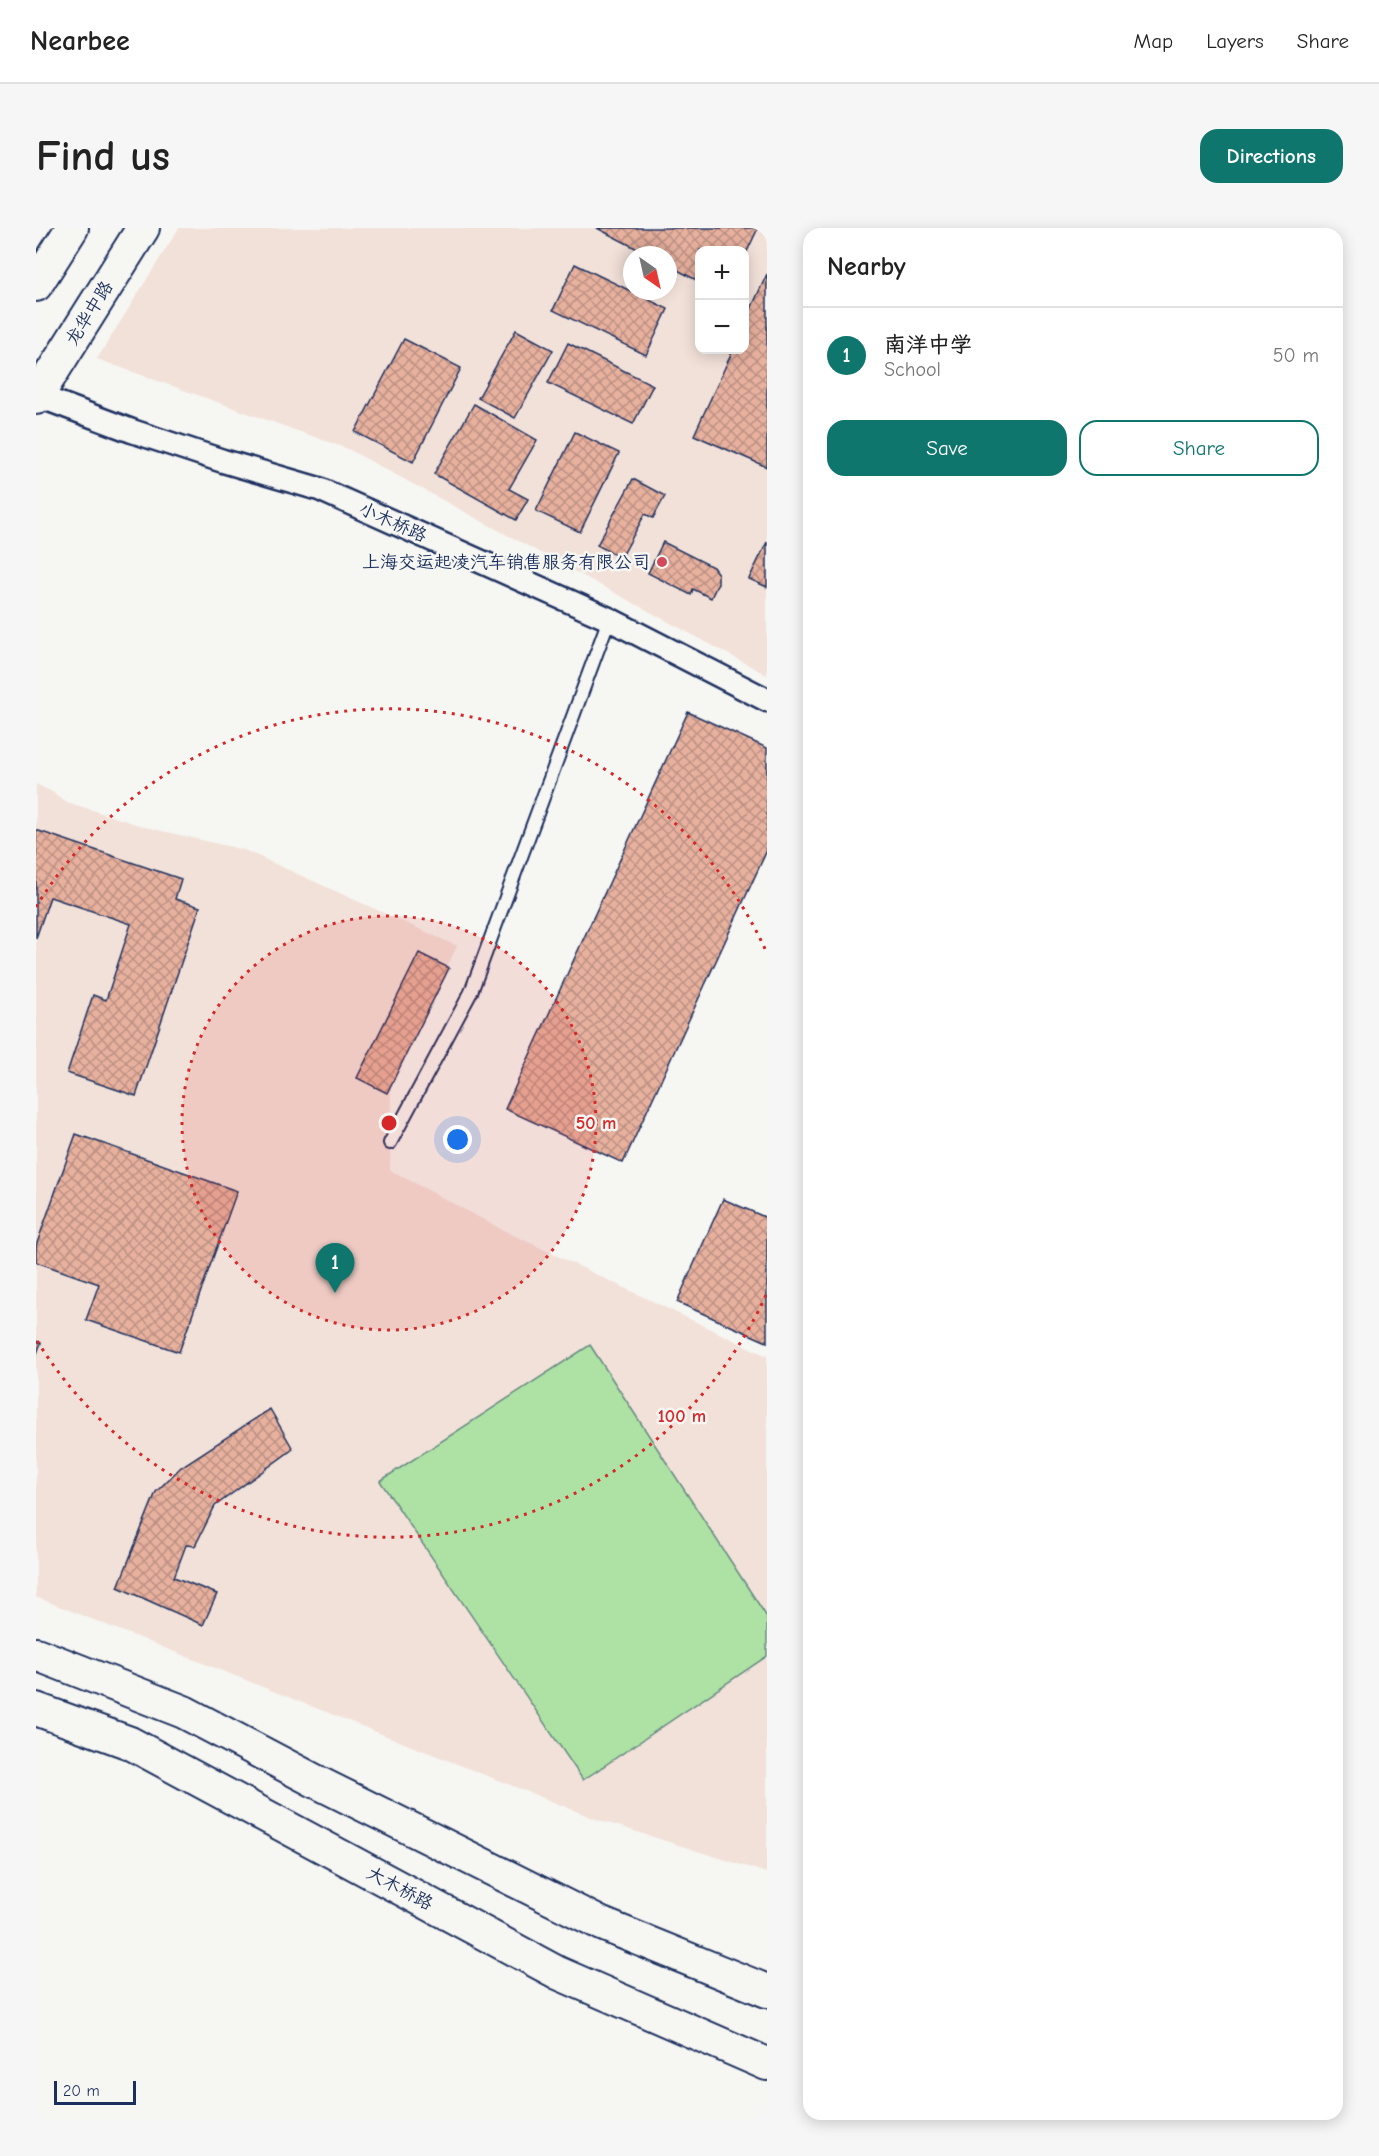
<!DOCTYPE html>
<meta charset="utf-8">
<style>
:root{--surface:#fff;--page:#f6f6f6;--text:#222;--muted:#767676;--line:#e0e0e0;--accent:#0f766e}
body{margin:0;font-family:"Comic Neue","LXGW WenKai TC",sans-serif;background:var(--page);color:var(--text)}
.controls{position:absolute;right:18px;top:18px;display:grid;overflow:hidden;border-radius:12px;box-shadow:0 3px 15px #0003}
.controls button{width:54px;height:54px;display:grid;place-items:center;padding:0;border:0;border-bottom:2px solid var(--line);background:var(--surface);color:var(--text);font:30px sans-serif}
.compass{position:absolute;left:587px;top:18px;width:54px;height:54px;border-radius:50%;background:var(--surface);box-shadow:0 3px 15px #0003;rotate:146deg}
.scale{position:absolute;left:18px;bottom:15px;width:82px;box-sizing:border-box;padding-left:6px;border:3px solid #1b2f5e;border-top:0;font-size:16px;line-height:21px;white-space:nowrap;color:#1b2f5e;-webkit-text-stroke:4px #f6f6f2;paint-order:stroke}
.you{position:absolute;left:422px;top:912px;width:21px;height:21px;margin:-15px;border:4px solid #fff;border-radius:50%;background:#1a73e8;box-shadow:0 0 0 9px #1a73e833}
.badge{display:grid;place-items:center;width:39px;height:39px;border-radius:50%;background:var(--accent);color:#fff;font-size:20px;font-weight:700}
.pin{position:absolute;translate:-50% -50px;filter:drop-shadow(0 2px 3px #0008)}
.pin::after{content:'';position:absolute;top:32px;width:21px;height:18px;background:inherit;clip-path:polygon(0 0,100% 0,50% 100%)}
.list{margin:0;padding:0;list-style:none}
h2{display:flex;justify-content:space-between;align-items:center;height:78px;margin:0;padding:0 24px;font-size:26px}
h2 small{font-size:20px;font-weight:400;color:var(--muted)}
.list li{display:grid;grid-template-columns:39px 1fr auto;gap:18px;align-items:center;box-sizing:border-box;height:96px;padding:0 24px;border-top:2px solid var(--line)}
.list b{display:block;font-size:22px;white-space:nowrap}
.list p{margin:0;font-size:20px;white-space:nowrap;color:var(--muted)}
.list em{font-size:20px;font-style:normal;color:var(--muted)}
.actions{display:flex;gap:12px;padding:18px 24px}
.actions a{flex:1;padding:14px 0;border:2px solid var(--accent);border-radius:18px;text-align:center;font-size:21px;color:var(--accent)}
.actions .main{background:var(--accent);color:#fff}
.map{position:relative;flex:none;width:731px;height:1892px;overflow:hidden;border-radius:18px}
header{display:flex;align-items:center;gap:36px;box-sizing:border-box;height:84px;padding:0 30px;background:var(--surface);border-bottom:2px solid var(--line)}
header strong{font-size:28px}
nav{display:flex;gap:33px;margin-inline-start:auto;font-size:21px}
.intro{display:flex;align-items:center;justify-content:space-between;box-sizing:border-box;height:144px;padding:0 36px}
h1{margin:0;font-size:42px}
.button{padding:15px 27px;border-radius:18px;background:var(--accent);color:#fff;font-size:21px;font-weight:700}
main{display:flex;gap:36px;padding:0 36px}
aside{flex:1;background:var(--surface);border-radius:18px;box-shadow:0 3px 15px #0003}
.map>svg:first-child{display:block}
.built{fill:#f2e1d9;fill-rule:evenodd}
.grass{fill:#aee2a4;stroke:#648881;stroke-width:1.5}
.building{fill:url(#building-cross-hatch);stroke:#1b2f5e;stroke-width:1.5}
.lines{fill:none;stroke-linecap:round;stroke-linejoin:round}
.lane-casing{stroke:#1b2f5e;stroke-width:16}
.street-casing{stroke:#1b2f5e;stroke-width:27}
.secondary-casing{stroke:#1b2f5e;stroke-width:36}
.lane{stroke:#f6f6f2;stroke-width:12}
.street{stroke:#f6f6f2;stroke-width:22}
.secondary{stroke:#f6f6f2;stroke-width:32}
.ring{fill:none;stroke:#d62828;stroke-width:3;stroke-dasharray:3 6}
.poi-dot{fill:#d1495b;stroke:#f6f6f2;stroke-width:2}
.labels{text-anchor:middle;stroke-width:5;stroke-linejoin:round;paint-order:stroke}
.street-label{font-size:18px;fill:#1b2f5e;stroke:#f6f6f2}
.poi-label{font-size:18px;fill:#1b2f5e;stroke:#f6f6f2;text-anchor:end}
.centre{fill:#d62828;stroke:#f6f6f2;stroke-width:3}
.ring-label{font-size:18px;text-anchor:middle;font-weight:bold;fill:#d62828;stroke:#f6f6f2;stroke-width:5;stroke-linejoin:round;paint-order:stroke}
</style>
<header>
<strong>Nearbee</strong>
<nav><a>Map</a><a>Layers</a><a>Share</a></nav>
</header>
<div class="intro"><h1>Find us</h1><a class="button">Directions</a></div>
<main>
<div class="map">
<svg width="731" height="1892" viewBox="0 0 731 1892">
<defs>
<pattern id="building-cross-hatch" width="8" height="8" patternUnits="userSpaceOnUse" patternTransform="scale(1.5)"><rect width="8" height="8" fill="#e8b19e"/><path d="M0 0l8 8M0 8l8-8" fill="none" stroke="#bb9084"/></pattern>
</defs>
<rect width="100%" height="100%" fill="#f6f6f2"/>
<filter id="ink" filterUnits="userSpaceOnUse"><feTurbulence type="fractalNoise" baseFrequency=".0167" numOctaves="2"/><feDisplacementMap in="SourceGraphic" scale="12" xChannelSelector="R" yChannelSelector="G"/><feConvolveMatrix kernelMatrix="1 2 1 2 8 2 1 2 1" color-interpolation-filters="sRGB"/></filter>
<g filter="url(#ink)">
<g class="built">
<path d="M143 0H731V447L312 221 61 131ZM664 22H708V122H664ZM596 27H632V63H596Z"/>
<path d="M0 556 16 564 31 574 59 583 109 599 208 622 421 718 355 857 354 942 467 1002 731 1128V1645L560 1591 0 1369Z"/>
</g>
<path class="grass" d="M554 1117 731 1389V1428L547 1552 344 1253Z"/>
<g class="building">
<path d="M561 0H722L708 30V22H664V54L632 37V27H613Z"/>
<path d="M539 36 632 81 610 127 517 82Z"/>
<path d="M731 46V239L658 207 697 122H708V96Z"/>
<path d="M480 102 517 122 479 190 442 170Z"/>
<path d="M368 111 425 140 377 234 319 204Z"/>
<path d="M532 115 617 157 597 196 512 155Z"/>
<path d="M438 176 501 212 473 261 492 271 480 292 398 246Z"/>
<path d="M539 204 583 225 544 304 500 283Z"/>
<path d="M597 251 629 268 617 290 609 286 585 330 561 317Z"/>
<path d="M627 314 677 339 682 346V355L675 370 657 361 655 367 612 345Z"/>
<path d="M731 314V359L713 351Z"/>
<path d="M652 484 731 520V622L587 935 469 881Z"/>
<path d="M0 602 145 651 139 671 164 679 100 868 31 845 57 767 70 772 95 696 14 669 0 710Z"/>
<path d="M383 725 413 740 351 865 321 850Z"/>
<path d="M40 906 201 963 143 1124 50 1092 63 1056 0 1034V1018Z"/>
<path d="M687 971 731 990V1114L641 1074Z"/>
<path d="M0 1113 5 1115 0 1128Z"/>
<path d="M234 1181 257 1221 179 1278 159 1318 150 1317 138 1349 181 1366 167 1397 82 1359 120 1264 145 1239Z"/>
</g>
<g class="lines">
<g class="lane-casing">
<path id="lane" d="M354 915 435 764 573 391"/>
</g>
<g class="street-casing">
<path id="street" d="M0 167 96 203 187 233 283 261 573 391 731 472"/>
</g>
<g class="secondary-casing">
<g id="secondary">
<path d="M0 57 36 0"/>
<path d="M0 170 107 0"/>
<path d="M0 1426 148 1484 281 1554 566 1696 731 1763"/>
<path d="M0 1481 94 1515 522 1745 731 1836"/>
</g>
</g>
<use href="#lane" class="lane"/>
<use href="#street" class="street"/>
<use href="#secondary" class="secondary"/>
</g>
</g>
<circle cx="353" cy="895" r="207" fill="#d62828" fill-opacity=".12"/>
<g class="ring">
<circle cx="353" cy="895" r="207"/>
<path d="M730 1067A414 414 0 0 1 0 1111M0 679A414 414 0 0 1 730 723"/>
</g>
<circle class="poi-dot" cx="626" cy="334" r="6"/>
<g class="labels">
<g class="street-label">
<text transform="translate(53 85) rotate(-58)" y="6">龙华中路</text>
<text transform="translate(357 294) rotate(24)" y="6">小木桥路</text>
<text transform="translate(364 1660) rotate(28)" y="6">大木桥路</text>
</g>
<g class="poi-label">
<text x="614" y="340">上海交运起凌汽车销售服务有限公司</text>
</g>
</g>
<circle cx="353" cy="895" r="9" class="centre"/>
<g class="ring-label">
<text x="560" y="901">50 m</text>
<text x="646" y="1194">100 m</text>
</g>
</svg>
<div class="controls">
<button>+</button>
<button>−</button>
</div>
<svg class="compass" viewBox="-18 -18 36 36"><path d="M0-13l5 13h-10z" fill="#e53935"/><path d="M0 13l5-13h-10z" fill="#767676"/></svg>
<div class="scale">20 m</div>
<div class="you"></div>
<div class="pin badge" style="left:299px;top:1065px">1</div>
</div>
<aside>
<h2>Nearby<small></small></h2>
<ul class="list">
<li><span class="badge">1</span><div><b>南洋中学</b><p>School</p></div><em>50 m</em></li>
</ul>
<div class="actions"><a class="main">Save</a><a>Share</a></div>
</aside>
</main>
